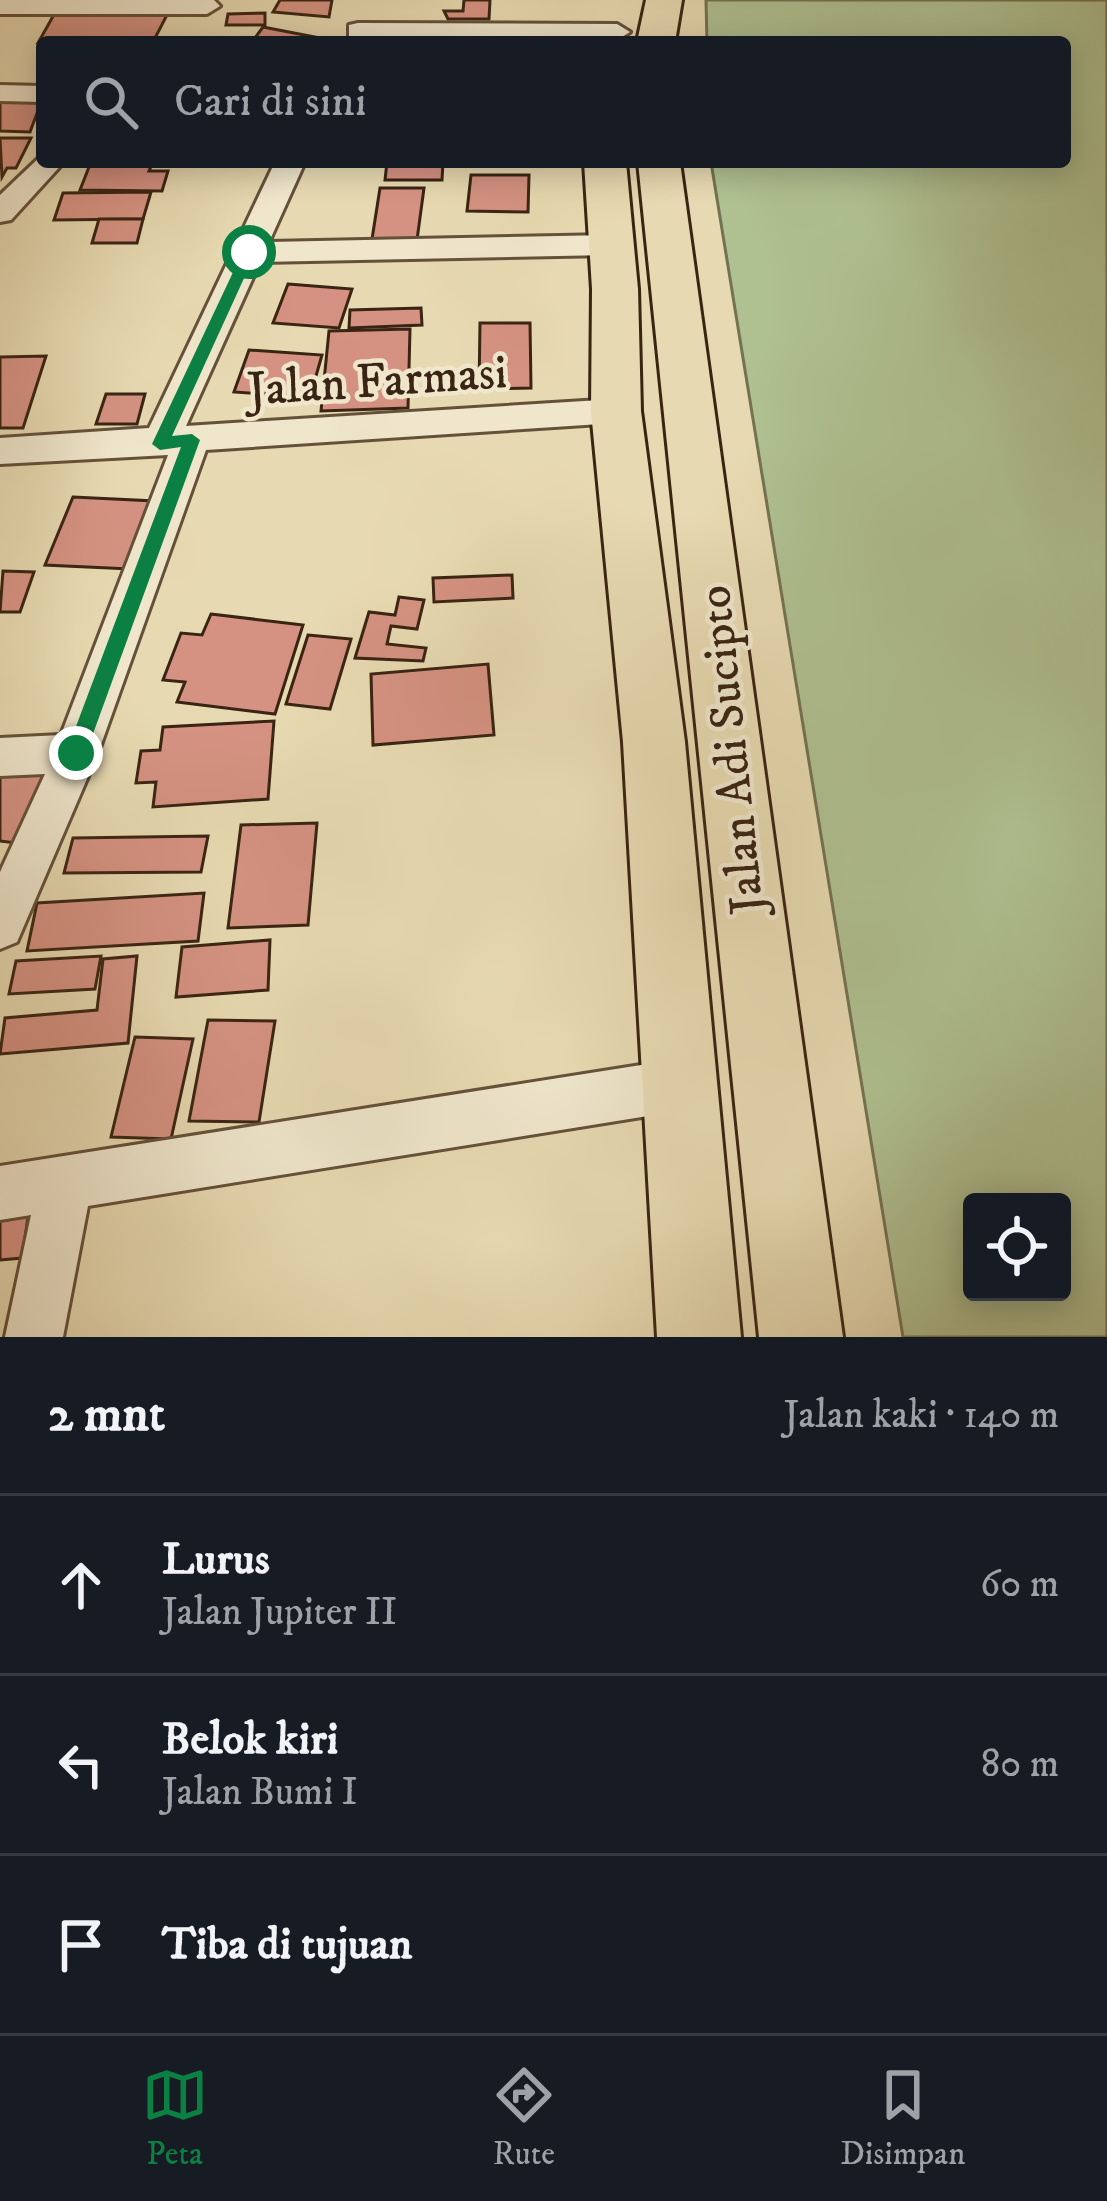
<!DOCTYPE html>
<html lang="id">
<meta charset="utf-8">
<style>
:root{--surface:#171b24;--page:#20242c;--text:#f1f3f6;--muted:#9ea1a6;--line:#363941;--accent:#0b8043}
body{margin:0;font-family:"IM FELL DW Pica",serif;background:var(--page);color:var(--text)}
.controls{position:absolute;right:36px;bottom:36px;display:grid;overflow:hidden;border-radius:12px;box-shadow:0 6px 30px #0003}
.controls button{width:108px;height:108px;display:grid;place-items:center;padding:0;border:0;border-bottom:3px solid var(--line);background:var(--surface);color:var(--text);font:60px sans-serif}
.stop{position:absolute;width:36px;height:36px;margin:-27px;border:9px solid #0b8043;border-radius:50%;background:#fff}
.stop.end{background:#0b8043;border-color:#fff;box-shadow:0 3px 12px #0008}
.list{margin:0;padding:0;list-style:none}
h2{display:flex;justify-content:space-between;align-items:center;height:156px;margin:0;padding:0 48px;font-size:51px}
h2 small{font-size:39px;font-weight:400;color:var(--muted)}
.list li{display:grid;grid-template-columns:78px 1fr auto;gap:36px;align-items:center;box-sizing:border-box;height:180px;padding:0 48px;border-top:3px solid var(--line)}
.list b{display:block;font-size:45px;white-space:nowrap}
.list p{margin:0;font-size:39px;white-space:nowrap;color:var(--muted)}
.list em{font-size:39px;font-style:normal;color:var(--muted)}
.icon{flex:none;width:66px;height:66px;fill:none;stroke:currentColor;stroke-width:2;stroke-linecap:round;stroke-linejoin:round}
.map{position:relative;flex:none;width:1107px;height:1337px;overflow:hidden}
.search{position:absolute;background:var(--surface);box-shadow:0 6px 30px #0003;left:36px;right:36px;top:36px;height:132px;display:flex;align-items:center;gap:30px;box-sizing:border-box;padding:0 42px;border-radius:12px;color:var(--muted);font-size:45px}
.sheet{height:696px;background:var(--surface)}
nav{display:flex;justify-content:space-around;align-items:center;box-sizing:border-box;height:168px;border-top:3px solid var(--line);background:var(--surface);font-size:33px;color:var(--muted)}
nav a{display:grid;justify-items:center;gap:6px}
nav .on{color:var(--accent)}
.map>svg:first-child{display:block}
.green{fill:#afc091;stroke:#747252;stroke-width:3;fill-rule:evenodd}
.building{fill:#d59282;stroke:#3a2413;stroke-width:3}
.lines{fill:none;stroke-linecap:round;stroke-linejoin:round}
.minor-casing{stroke:#65513a;stroke-width:6}
.highway-casing{stroke:#3a2413;stroke-width:6}
.minor{fill:#efe6cc;fill-rule:evenodd}
.highway{fill:#e7d9b1;fill-rule:evenodd}
.route{fill:#0b8043}
.labels{text-anchor:middle;stroke-width:9;stroke-linejoin:round;paint-order:stroke}
.street-label{font-size:48px;fill:#3a2413;stroke:#efe6cc}
</style>
<div class="map">
<svg width="1107" height="1337" viewBox="0 0 1107 1337">
<rect width="100%" height="100%" fill="#e7d9b1"/>
<filter id="stains"><feTurbulence type="fractalNoise" baseFrequency=".00167" numOctaves="4"/><feColorMatrix values="0 0 0 0 .2 0 0 0 0 .09 0 0 0 0 .02 0 0 0 .5 -.17"/></filter>
<radialGradient id="worn" r=".72"><stop offset=".6" stop-color="#630" stop-opacity="0"/><stop offset="1" stop-color="#630" stop-opacity=".3"/></radialGradient>
<path class="green" d="M706 0H1107V1337H903L711 162H1065V42H707ZM972 1202H1062V1292H972Z"/>
<g class="building">
<path d="M280 0H332L329 17 273 12Z"/>
<path d="M464 0H490L489 19H448L444 11H463Z"/>
<path d="M56 11H169L153 42 38 43Z"/>
<path d="M265 13V25H226L228 14Z"/>
<path d="M263 27 320 38 252 42Z"/>
<path d="M0 100H42L30 132 0 131Z"/>
<path d="M0 138H31L16 168H7L2 177Z"/>
<path d="M91 162H153L149 171H168L162 191 80 190Z"/>
<path d="M387 162H443L442 180H385Z"/>
<path d="M471 175H529L528 212 467 211Z"/>
<path d="M380 188H424L417 240 372 239Z"/>
<path d="M151 192 143 219 54 220 63 193Z"/>
<path d="M99 219H143L137 243H92Z"/>
<path d="M288 284 352 289 339 328 273 323Z"/>
<path d="M421 308 422 325 349 328 350 310Z"/>
<path d="M480 323H530L531 388 479 389Z"/>
<path d="M410 329 408 408 321 411 329 331Z"/>
<path d="M249 350 322 355 310 397 234 392Z"/>
<path d="M46 356 23 428H0V357Z"/>
<path d="M106 394H145L137 424H96Z"/>
<path d="M73 497 154 501 130 569 45 565Z"/>
<path d="M3 571 34 572 20 612H0Z"/>
<path d="M512 575 513 598 434 602 433 578Z"/>
<path d="M399 597 424 600 417 629 391 626 387 644 426 648 423 661 355 658 369 612 395 615Z"/>
<path d="M211 614 303 625 275 714 177 702 185 682 163 680 181 633 202 635Z"/>
<path d="M308 635 351 639 330 709 286 704Z"/>
<path d="M488 664 494 735 373 745 371 674Z"/>
<path d="M274 721 268 799 153 807 156 782 136 783 141 751 160 750 163 727Z"/>
<path d="M0 770 55 777 24 844 0 841Z"/>
<path d="M317 823 308 925 228 928 241 825Z"/>
<path d="M208 836 201 872 64 873 73 838Z"/>
<path d="M204 893 198 941 27 951 37 903Z"/>
<path d="M270 940 268 990 176 997 182 947Z"/>
<path d="M101 956 95 989 9 994 16 961Z"/>
<path d="M137 956 128 1043 0 1054 5 1018 97 1010 103 959Z"/>
<path d="M208 1020 275 1021 259 1122 189 1121Z"/>
<path d="M135 1037 193 1039 171 1139 111 1137Z"/>
<path d="M30 1204 22 1258 0 1260V1207Z"/>
</g>
<g class="lines">
<g class="minor-casing">
<g id="minor">
<path d="M0 0H214L220 6 207 14H0Z"/>
<path d="M358 23 617 24 630 32 617 40 349 37V25Z"/>
<path d="M0 85 42 86V102L0 101Z"/>
<path d="M42 155V162H64L11 220 0 222V195Z"/>
<path d="M275 162H305L269 242 609 235 625 245 609 255 260 262 186 426 616 399 629 402 634 411 629 420 616 423 206 450 98 753 17 942 0 949V872L45 774 0 776V738L61 735 168 455 0 464V438L149 428Z"/>
<path d="M679 1059 697 1067 705 1085 697 1103 679 1111 88 1206 63 1337H5L31 1215 0 1220V1166Z"/>
</g>
</g>
<g class="highway-casing">
<g id="highway">
<path d="M646 0H682L675 42H637Z"/>
<path d="M584 162H626L638 289 641 411 685 742 741 1337H657L623 742 591 411 592 289Z"/>
<path d="M638 162H680L843 1337H759Z"/>
</g>
</g>
<use href="#minor" class="minor"/>
<use href="#highway" class="highway"/>
</g>
<path class="route" d="M244 249 256 252 172 436 192 434 200 440 86 753 76 762 66 753 181 447 160 450 152 444Z"/>
<g class="labels">
<g class="street-label">
<text transform="translate(377 379) rotate(-4)" y="17">Jalan Farmasi</text>
<text transform="translate(729 750) rotate(-96)" y="17">Jalan Adi Sucipto</text>
</g>
</g>
<rect width="100%" height="100%" filter="url(#stains)"/>
<rect width="100%" height="100%" fill="url(#worn)"/>
</svg>
<div class="controls">
<button><svg class="icon" aria-label="locate" viewBox="0 0 24 24"><circle cx="12" cy="12" r="6"/><path d="M12 2v4M12 18v4M2 12h4M18 12h4"/></svg></button>
</div>
<div class="stop" style="left:249px;top:252px"></div>
<div class="stop end" style="left:76px;top:753px"></div>
<div class="search"><svg class="icon" aria-label="search" viewBox="0 0 24 24"><circle cx="10" cy="10" r="6"/><path d="M15 15l6 6"/></svg>Cari di sini</div>
</div>
<section class="sheet">
<h2>2 mnt<small>Jalan kaki · 140 m</small></h2>
<ul class="list">
<li><svg class="icon" aria-label="ahead" viewBox="0 0 24 24"><path d="M12 20V5M6 11l6-6 6 6"/></svg><div><b>Lurus</b><p>Jalan Jupiter II</p></div><em>60 m</em></li>
<li><svg class="icon" aria-label="left" viewBox="0 0 24 24"><path d="M17 20v-9H6M10 6l-5 5 5 5"/></svg><div><b>Belok kiri</b><p>Jalan Bumi I</p></div><em>80 m</em></li>
<li><svg class="icon" aria-label="arrive" viewBox="0 0 24 24"><path d="M6 21V4h12l-3 4 3 4H6"/></svg><div><b>Tiba di tujuan</b></div></li>
</ul>
</section>
<nav>
<a class="on"><svg class="icon" aria-label="map" viewBox="0 0 24 24"><path d="M3 6l6-2 6 2 6-2v14l-6 2-6-2-6 2zM9 4v14M15 6v14"/></svg>Peta</a>
<a><svg class="icon" aria-label="directions" viewBox="0 0 24 24"><path d="M12 3l9 9-9 9-9-9zM9 14v-3h6M13 9l2 2-2 2"/></svg>Rute</a>
<a><svg class="icon" aria-label="saved" viewBox="0 0 24 24"><path d="M7 4h10v16l-5-4-5 4z"/></svg>Disimpan</a>
</nav>
